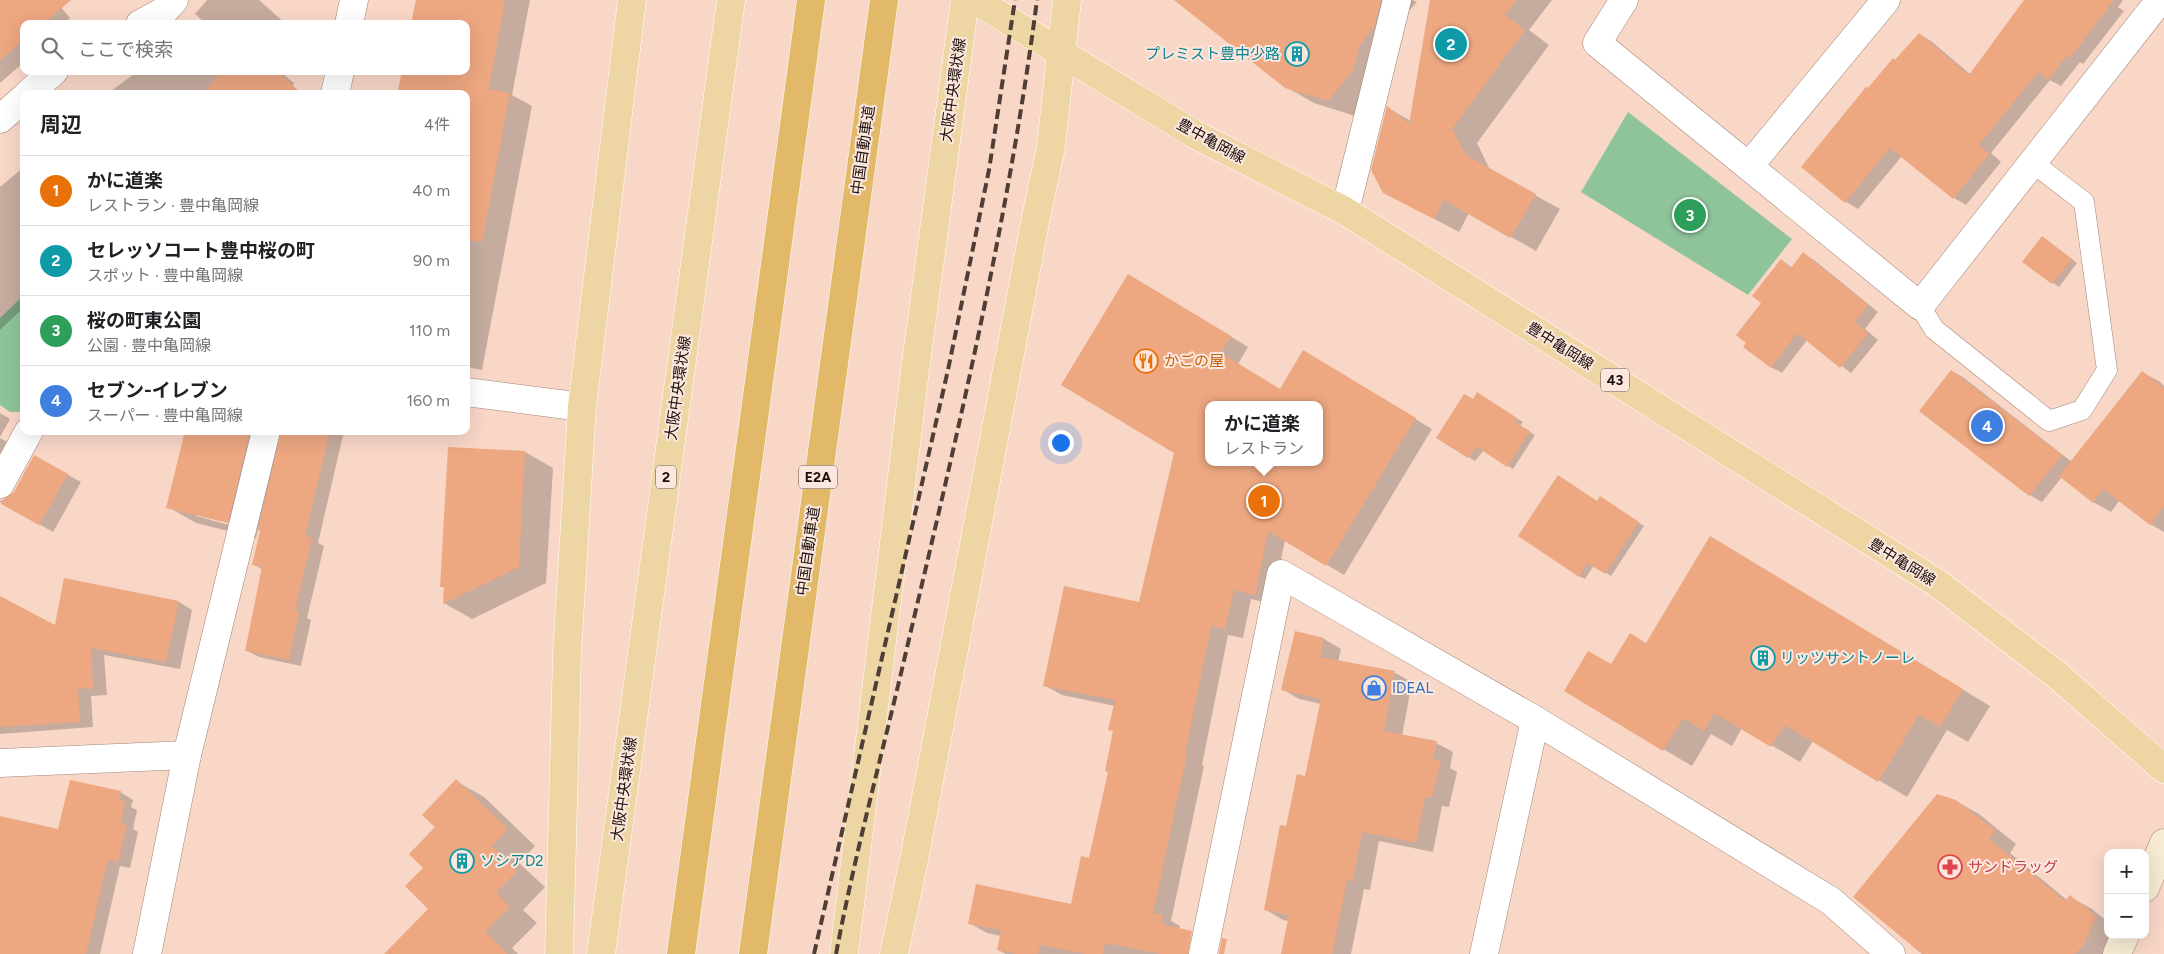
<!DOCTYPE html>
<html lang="ja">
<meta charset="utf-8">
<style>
:root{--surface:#fff;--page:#f2f2f2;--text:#202124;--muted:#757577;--line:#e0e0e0;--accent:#0b8043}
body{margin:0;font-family:Figtree,"Noto Sans JP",sans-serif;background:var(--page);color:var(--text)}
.controls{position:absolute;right:15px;bottom:15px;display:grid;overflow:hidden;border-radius:10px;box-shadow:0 5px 20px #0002}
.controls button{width:45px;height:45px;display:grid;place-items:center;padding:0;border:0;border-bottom:1px solid var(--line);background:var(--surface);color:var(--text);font:25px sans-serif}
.you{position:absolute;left:1060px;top:442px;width:18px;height:18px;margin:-12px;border:4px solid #fff;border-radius:50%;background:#1a73e8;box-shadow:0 0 0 8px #1a73e833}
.badge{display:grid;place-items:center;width:32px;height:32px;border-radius:50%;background:var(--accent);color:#fff;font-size:16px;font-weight:700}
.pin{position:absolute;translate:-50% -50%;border:2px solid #fff;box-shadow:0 1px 5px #0006}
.popup{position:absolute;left:1205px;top:401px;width:118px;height:65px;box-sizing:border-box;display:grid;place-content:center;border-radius:10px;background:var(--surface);filter:drop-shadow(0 1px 4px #0005);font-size:16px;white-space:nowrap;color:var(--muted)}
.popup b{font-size:19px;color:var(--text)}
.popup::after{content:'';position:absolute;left:50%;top:100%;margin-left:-10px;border:10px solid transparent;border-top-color:var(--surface)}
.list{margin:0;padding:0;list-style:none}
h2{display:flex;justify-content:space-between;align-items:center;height:65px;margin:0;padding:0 20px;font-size:21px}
h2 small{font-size:16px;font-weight:400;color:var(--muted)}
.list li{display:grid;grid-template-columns:32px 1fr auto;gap:15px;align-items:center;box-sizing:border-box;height:70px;padding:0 20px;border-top:1px solid var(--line)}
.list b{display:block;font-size:19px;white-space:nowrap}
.list p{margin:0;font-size:16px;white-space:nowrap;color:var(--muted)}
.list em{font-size:16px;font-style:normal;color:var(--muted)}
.icon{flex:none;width:28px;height:28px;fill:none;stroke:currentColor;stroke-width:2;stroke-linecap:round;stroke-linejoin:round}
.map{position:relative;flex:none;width:2164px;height:954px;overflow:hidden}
.search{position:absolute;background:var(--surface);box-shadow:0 5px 20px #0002;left:20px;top:20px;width:450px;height:55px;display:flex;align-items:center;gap:12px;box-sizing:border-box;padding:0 18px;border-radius:10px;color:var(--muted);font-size:19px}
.panel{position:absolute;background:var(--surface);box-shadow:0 5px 20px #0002;left:20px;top:90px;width:450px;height:345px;border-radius:10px}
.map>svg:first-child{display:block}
.green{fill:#8fc49a}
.shadow{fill:#0003;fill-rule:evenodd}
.building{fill:#eda781;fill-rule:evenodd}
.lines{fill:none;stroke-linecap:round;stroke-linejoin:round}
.lane-casing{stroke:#a48677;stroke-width:21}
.street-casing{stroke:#a48677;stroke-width:29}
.secondary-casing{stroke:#a48677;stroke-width:29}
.primary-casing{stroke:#fff;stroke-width:29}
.highway-casing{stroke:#fff;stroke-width:29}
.lane{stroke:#fff;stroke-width:20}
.street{stroke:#fff;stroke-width:28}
.secondary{stroke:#f6ead2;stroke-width:28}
.primary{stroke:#eed5a4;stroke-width:28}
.highway{stroke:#e2b968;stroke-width:28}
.rail{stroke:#4e3e36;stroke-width:4;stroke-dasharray:10 5;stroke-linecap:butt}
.labels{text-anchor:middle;stroke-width:4;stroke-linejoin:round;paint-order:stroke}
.shield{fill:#fce7de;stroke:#5d4f49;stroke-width:1}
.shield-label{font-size:14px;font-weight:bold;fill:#190e09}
.culture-label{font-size:15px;fill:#0d838f;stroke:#fce7de;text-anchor:start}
.street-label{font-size:15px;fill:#190e09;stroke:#fce7de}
.food-label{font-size:15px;fill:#c56008;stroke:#fce7de;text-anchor:start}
.shop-label{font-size:15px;fill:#366cbe;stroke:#fce7de;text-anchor:start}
.health-label{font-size:15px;fill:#be3a42;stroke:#fce7de;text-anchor:start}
</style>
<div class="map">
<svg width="2164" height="954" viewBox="0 0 2164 954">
<rect width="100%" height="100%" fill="#f8d7c7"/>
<g class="green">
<path d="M1628 112 1792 239 1748 295 1581 192Z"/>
<path d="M24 295V412H10L0 405V318Z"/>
</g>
<g class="shadow">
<path d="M0 0H55L70 18 63 24H24V57L20 60 23 63 0 83Z"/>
<path d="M207 0H259L286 24H201L203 21 195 14Z"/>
<path d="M417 0H530L512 95 532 106 482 370 466 367V24Z"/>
<path d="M1176 0H1413L1417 2 1409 11 1401 43 1386 61 1355 116 1314 103 1286 87Z"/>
<path d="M1431 0H1552L1529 30 1549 45 1477 143 1490 170 1560 209 1536 251 1469 213 1459 232 1384 192 1388 108 1411 121Z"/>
<path d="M2036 0H2123L2118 7 2124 11 2083 64 2080 62 2061 86 2050 80 1991 153 2001 162 1966 205 1954 198 1902 156 1858 209 1846 202 1868 89 1919 34 1931 41 1970 74Z"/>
<path d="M138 71H289L285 76 294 83 290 94H107Z"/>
<path d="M24 167V307L0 330V187Z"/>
<path d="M2048 241 2077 263 2059 287 2024 262Z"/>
<path d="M1803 254 1814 260 1878 312 1865 329 1878 340 1851 373 1807 340 1782 373 1771 367 1748 342 1781 260 1793 268Z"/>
<path d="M1146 285 1248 347 1238 364 1281 390 1321 362 1432 429 1344 575 1285 540 1272 604 1251 599 1243 638 1228 635 1202 765 1204 766 1171 921 1180 926 1179 932 1185 954H1006L998 950 1001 936 987 933 969 923 1072 905 1089 859 1109 772 1114 732 1110 729 1115 706 1062 695 1044 685 1140 603 1175 453ZM1209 405H1319V462H1209Z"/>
<path d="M1952 371 1964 378 2072 462 2142 372 2160 382 2164 386V532L2150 524 2120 500 2111 512 2093 502 2062 477 2042 502 2030 495Z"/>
<path d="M1477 394 1523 422 1520 426 1535 435 1513 469 1484 450 1475 461 1437 437 1473 400Z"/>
<path d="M0 413 10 419 0 437Z"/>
<path d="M187 431H260L280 443 283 431H344L318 543 324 546 307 618 311 620 301 666 259 657 246 650 263 570 253 564 261 531 258 529 256 538 196 523 168 507ZM196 514 234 523 233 526 196 516Z"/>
<path d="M0 438 19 448 0 484Z"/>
<path d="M450 448 525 452 553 468 546 583 472 619 444 603 445 588 441 586Z"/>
<path d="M34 456 81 482 53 532 0 502V501L9 498 15 492Z"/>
<path d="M1606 501 1644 526 1611 576 1594 565 1585 579 1579 576Z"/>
<path d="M1738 554 1990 706 1968 742 1947 730 1907 797 1813 741 1800 762 1742 728 1732 746 1711 734 1692 766 1565 691 1647 644Z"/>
<path d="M65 580 179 602 192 610 180 669 104 655 107 695 91 696 93 727 0 734V598L56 626Z"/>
<path d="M1296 632 1324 639 1341 649 1338 662 1395 673 1412 682 1402 736 1436 743 1453 752 1450 768 1457 772 1449 807 1442 806 1433 852 1379 841 1370 890 1364 889 1351 954H1282L1289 921 1283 920 1266 910 1287 828 1306 777 1321 704 1299 699 1282 689Z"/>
<path d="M456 781 484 797 535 846 519 863 545 887 523 910 537 923 512 948 518 954H394L430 909 425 868 437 827Z"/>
<path d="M120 792 133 800 131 807 137 810 133 829 138 832 130 868 120 866 100 954H0V817L59 831Z"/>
<path d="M1956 801 1979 814 2016 844 2010 853 2067 900 2070 897 2092 909 2108 922V935H2115L2107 954H1924Z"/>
</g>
<g class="building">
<path d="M0 0H71L43 24H24V40L0 60Z"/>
<path d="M416 0H505L489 89 510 93 482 242 466 240V94H397L402 71H466V24H411Z"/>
<path d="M1174 0H1381L1374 27 1360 45 1353 70 1328 101 1285 88Z"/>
<path d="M1430 0H1517L1505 15 1525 30 1452 129 1466 155 1536 194 1510 238 1444 200 1434 219 1383 193 1371 170 1387 106 1409 124Z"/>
<path d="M2024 0H2114L2070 58 2067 55 2048 80 2038 72 1979 145 1989 154 1953 199 1890 148 1845 203 1801 167 1866 87 1868 88 1893 58 1895 60 1919 33 1969 75Z"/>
<path d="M223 71H277L302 94H202Z"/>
<path d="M2042 236 2072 259 2052 284 2022 262Z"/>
<path d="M1803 252 1868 305 1855 322 1868 333 1840 368 1797 333 1771 368 1743 347 1746 343 1736 335 1761 303 1752 296 1781 259 1791 268Z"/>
<path d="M1128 274 1231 336 1221 353 1280 389 1303 350 1416 418 1326 566 1268 531 1255 595 1234 590 1225 629 1211 626 1185 754H1187L1153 913 1163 915 1161 924 1192 931 1188 954H1161L1105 943 1103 954H1086L1040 945 1038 954H1016L997 950 1001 930 968 924 976 884 1071 904 1081 856 1089 858 1108 772 1105 771 1113 731 1108 730 1115 700 1043 686 1064 586 1139 602 1174 453 1061 385ZM1209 405H1319V462H1209Z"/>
<path d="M1951 370 2062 455 2029 496 1919 411Z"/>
<path d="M2142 371 2164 388V506L2150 525 2103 489 2093 503 2059 476Z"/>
<path d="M1477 392 1517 418 1515 422 1530 431 1507 467 1477 447 1468 458 1436 438 1464 394 1473 399Z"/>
<path d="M185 431H250L228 523 166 508Z"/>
<path d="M281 431H330L305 536 312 538 295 611H299L289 660 245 651 262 567 252 565 260 531 258 530Z"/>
<path d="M448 447 525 451 519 567 443 604 444 587H440Z"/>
<path d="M34 455 68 474 39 525 1 504 5 498 14 492Z"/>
<path d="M1558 475 1597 501 1600 496 1639 522 1605 574 1587 563 1579 577 1518 536Z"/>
<path d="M1710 536 1963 689 1940 727 1919 715 1878 782 1785 725 1771 747 1714 713 1704 731 1683 718 1663 751 1564 691 1588 651 1611 664 1630 633 1646 643Z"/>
<path d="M64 578 179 601 166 662 91 648 93 688 78 689 80 722 0 727V596L55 625Z"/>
<path d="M1295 631 1324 638 1320 657 1395 671 1384 731 1437 741 1433 760 1441 761 1432 798 1425 797 1416 843 1362 832 1353 881 1347 880 1332 954H1281L1289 915 1264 910 1280 825 1286 826 1297 774 1305 776 1321 699 1281 690Z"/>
<path d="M456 779 508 829 492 846 517 871 496 893 510 907 485 932 508 954H384L428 909 405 886 423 868 409 854 435 827 422 815Z"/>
<path d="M70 780 121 791 119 800 125 802 121 823 127 824 118 862 108 860 86 954H0V816L58 829Z"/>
<path d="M1937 794 1956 800 1995 830 1989 839 2065 901 2070 895 2096 916 2084 944 2075 954H1922L1853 897Z"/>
<path d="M1222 938 1227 939 1224 954H1219Z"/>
</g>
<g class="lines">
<g class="lane-casing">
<path id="lane" d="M1920 306 1934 329 2049 421 2082 410 2107 370 2084 202 2033 163"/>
</g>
<g class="street-casing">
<g id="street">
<path d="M1624 0 1597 43 1920 306 2160 0"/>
<path d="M140 24 164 11 174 0"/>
<path d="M349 24 354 0"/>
<path d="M28 94 54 71"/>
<path d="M335 94 340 71"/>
<path d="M0 119 24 98"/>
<path d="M1749 166 1886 0"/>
<path d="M1345 211 1397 0"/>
<path d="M466 392 582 407"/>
<path d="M0 484 29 431"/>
<path d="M0 763 187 755"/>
<path d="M147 954 187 755 266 431"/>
<path d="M1203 954 1281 574 1535 720 1831 901 1891 954"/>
<path d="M1484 954 1535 720"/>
</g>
</g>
<g class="secondary-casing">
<g id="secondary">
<path d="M2145 888 2164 843"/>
<path d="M2117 954 2125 935"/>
</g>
</g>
<g class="primary-casing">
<g id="primary">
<path d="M975 0 1194 134 1345 211 1937 583 2057 675 2164 769"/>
<path d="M559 954 567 654 582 407 632 0"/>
<path d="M601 954 731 0"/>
<path d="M844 954 914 378 965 0"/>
<path d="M894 954 915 855 1036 217 1051 147 1067 0"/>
</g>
</g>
<g class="highway-casing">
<g id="highway">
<path d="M681 954 811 0"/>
<path d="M753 954 884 0"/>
</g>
</g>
<use href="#lane" class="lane"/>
<use href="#street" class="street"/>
<use href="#secondary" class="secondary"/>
<use href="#primary" class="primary"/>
<use href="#highway" class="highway"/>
<g class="rail">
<path d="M814 954 948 370 989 170 1015 0"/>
<path d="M836 954C856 848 885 744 909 639 959 428 1009 216 1037 0"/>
</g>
</g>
<defs>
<g id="building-ring" transform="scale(1.25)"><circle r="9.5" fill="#fce7de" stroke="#0f9aa8" stroke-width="1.5"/><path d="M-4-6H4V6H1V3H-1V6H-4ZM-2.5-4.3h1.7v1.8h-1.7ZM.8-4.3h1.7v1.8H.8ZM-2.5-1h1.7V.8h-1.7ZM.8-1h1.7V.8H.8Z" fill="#0f9aa8"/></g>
<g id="restaurant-ring" transform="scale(1.25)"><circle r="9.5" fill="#fce7de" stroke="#e8710a" stroke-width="1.5"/><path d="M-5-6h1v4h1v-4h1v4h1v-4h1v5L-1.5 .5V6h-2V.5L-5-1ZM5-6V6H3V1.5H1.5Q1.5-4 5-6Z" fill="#e8710a"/></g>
<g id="shop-ring" transform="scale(1.25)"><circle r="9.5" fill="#fce7de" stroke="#3f7fe0" stroke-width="1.5"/><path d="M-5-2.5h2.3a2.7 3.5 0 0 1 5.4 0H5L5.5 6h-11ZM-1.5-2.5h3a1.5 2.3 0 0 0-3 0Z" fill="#3f7fe0"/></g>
<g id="pharmacy-ring" transform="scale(1.25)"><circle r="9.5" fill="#fce7de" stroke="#e0444e" stroke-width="1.5"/><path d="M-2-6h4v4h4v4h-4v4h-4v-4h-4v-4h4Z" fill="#e0444e"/></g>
</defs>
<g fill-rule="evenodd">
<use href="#building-ring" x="1297" y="54"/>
<use href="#restaurant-ring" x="1146" y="361"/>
<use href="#building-ring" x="1763" y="658"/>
<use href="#shop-ring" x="1374" y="688"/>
<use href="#building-ring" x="462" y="861"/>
<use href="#pharmacy-ring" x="1950" y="867"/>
</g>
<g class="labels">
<g class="shield">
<rect x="1601" y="368.5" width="28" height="23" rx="4"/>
<rect x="656" y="465.5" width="20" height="23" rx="4"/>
<rect x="799" y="465.5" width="38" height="23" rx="4"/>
</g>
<g class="shield-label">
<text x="1615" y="385">43</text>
<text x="666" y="482">2</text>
<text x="818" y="482">E2A</text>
</g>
<g class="culture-label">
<text x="1280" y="59" text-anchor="end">プレミスト豊中少路</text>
<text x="1780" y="663">リッツサントノーレ</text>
<text x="480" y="866">ソシアD2</text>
</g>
<g class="street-label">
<text transform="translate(953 90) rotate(-82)" y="5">大阪中央環状線</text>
<text transform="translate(1211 141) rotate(29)" y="5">豊中亀岡線</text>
<text transform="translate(863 150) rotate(-82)" y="5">中国自動車道</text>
<text transform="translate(1560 346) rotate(32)" y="5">豊中亀岡線</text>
<text transform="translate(678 388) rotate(-82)" y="5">大阪中央環状線</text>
<text transform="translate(808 551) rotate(-82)" y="5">中国自動車道</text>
<text transform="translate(1902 562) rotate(32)" y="5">豊中亀岡線</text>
<text transform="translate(624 789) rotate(-82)" y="5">大阪中央環状線</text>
</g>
<g class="food-label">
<text x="1164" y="366">かごの屋</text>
</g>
<g class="shop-label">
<text x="1392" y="693">IDEAL</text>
</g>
<g class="health-label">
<text x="1968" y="872">サンドラッグ</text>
</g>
</g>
</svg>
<div class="controls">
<button>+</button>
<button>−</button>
</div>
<div class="you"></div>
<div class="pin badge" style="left:1264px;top:501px;background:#e8710a">1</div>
<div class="popup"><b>かに道楽</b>レストラン</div>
<div class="pin badge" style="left:1451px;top:44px;background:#0f9aa8">2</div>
<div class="pin badge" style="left:1690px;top:215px;background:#2e9e5b">3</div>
<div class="pin badge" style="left:1987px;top:426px;background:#3f7fe0">4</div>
<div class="search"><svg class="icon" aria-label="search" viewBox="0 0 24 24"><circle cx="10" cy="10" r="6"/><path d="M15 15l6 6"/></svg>ここで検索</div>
<section class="panel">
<h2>周辺<small>4件</small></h2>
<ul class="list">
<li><span class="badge" style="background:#e8710a">1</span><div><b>かに道楽</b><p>レストラン · 豊中亀岡線</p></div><em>40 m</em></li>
<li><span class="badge" style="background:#0f9aa8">2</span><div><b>セレッソコート豊中桜の町</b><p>スポット · 豊中亀岡線</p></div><em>90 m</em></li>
<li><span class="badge" style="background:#2e9e5b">3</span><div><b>桜の町東公園</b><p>公園 · 豊中亀岡線</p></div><em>110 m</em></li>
<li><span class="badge" style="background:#3f7fe0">4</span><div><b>セブン-イレブン</b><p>スーパー · 豊中亀岡線</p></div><em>160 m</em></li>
</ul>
</section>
</div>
